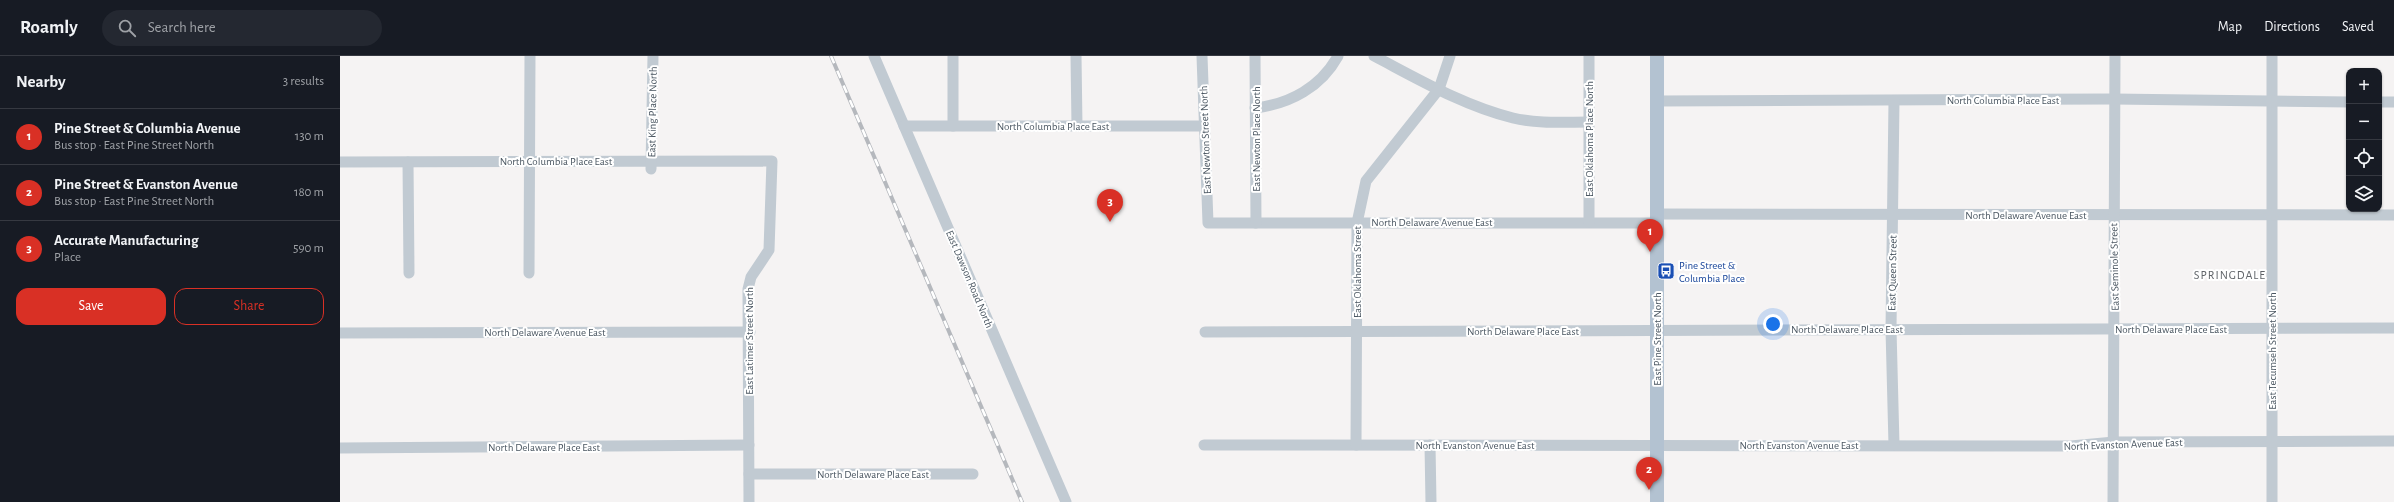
<!DOCTYPE html>
<meta charset="utf-8">
<style>
:root{--surface:#171b24;--page:#242831;--text:#f1f3f6;--muted:#9ea1a6;--line:#363941;--accent:#d93025}
body{margin:0;font-family:"Alegreya Sans",sans-serif;background:var(--page);color:var(--text)}
.controls{position:absolute;right:12px;top:12px;display:grid;overflow:hidden;border-radius:8px;box-shadow:0 1px 3px #0004}
.controls button{width:36px;height:36px;display:grid;place-items:center;padding:0;border:0;border-bottom:1px solid var(--line);background:var(--surface);color:var(--text);font:20px sans-serif}
.you{position:absolute;left:1433px;top:268px;width:14px;height:14px;margin:-10px;border:3px solid #fff;border-radius:50%;background:#1a73e8;box-shadow:0 0 0 6px #1a73e833}
.badge{display:grid;place-items:center;width:26px;height:26px;border-radius:50%;background:var(--accent);color:#fff;font-size:13px;font-weight:700}
.pin{position:absolute;translate:-50% -33px;filter:drop-shadow(0 1px 2px #0008)}
.pin::after{content:'';position:absolute;top:21px;width:14px;height:12px;background:inherit;clip-path:polygon(0 0,100% 0,50% 100%)}
.list{margin:0;padding:0;list-style:none}
h2{display:flex;justify-content:space-between;align-items:center;height:52px;margin:0;padding:0 16px;font-size:17px}
h2 small{font-size:13px;font-weight:400;color:var(--muted)}
.list li{display:grid;grid-template-columns:26px 1fr auto;gap:12px;align-items:center;box-sizing:border-box;height:56px;padding:0 16px;border-top:1px solid var(--line)}
.list b{display:block;font-size:15px;white-space:nowrap}
.list p{margin:0;font-size:13px;white-space:nowrap;color:var(--muted)}
.list em{font-size:13px;font-style:normal;color:var(--muted)}
.actions{display:flex;gap:8px;padding:12px 16px}
.actions a{flex:1;padding:9px 0;border:1px solid var(--accent);border-radius:12px;text-align:center;font-size:14px;color:var(--accent)}
.actions .main{background:var(--accent);color:#fff}
.icon{flex:none;width:22px;height:22px;fill:none;stroke:currentColor;stroke-width:2;stroke-linecap:round;stroke-linejoin:round}
.map{position:relative;flex:none;width:2054px;height:446px;overflow:hidden}
header{display:flex;align-items:center;gap:24px;box-sizing:border-box;height:56px;padding:0 20px;background:var(--surface);border-bottom:1px solid var(--line)}
header strong{font-size:19px}
nav{display:flex;gap:22px;margin-inline-start:auto;font-size:14px}
.search{width:280px;height:36px;background:var(--page);display:flex;align-items:center;gap:10px;box-sizing:border-box;padding:0 14px;border-radius:22px;color:var(--muted);font-size:15px}
main{display:flex}
aside{flex:1;background:var(--surface)}
.map>svg:first-child{display:block}
.lines{fill:none;stroke-linecap:round;stroke-linejoin:round}
.minor{stroke:#c1cad2;stroke-width:11}
.major{stroke:#b3c2d1;stroke-width:14}
.rail-casing{stroke:#b5b8bd;stroke-width:4}
.rail{stroke:#fff;stroke-width:2.5;stroke-dasharray:8;stroke-linecap:butt}
.labels{text-anchor:middle;stroke-width:4;stroke-linejoin:round;paint-order:stroke}
.street-label{font-size:11px;fill:#4a5661;stroke:#fff}
.transit-label{font-size:11px;fill:#164399;stroke:#fff;text-anchor:start}
.neighbourhood-label{font-size:12px;letter-spacing:1px;fill:#5f6368;stroke:#fff}
</style>
<header>
<strong>Roamly</strong>
<div class="search"><svg class="icon" aria-label="search" viewBox="0 0 24 24"><circle cx="10" cy="10" r="6"/><path d="M15 15l6 6"/></svg>Search here</div>
<nav><a>Map</a><a>Directions</a><a>Saved</a></nav>
</header>
<main>
<aside>
<h2>Nearby<small>3 results</small></h2>
<ul class="list">
<li><span class="badge">1</span><div><b>Pine Street &amp; Columbia Avenue</b><p>Bus stop · East Pine Street North</p></div><em>130 m</em></li>
<li><span class="badge">2</span><div><b>Pine Street &amp; Evanston Avenue</b><p>Bus stop · East Pine Street North</p></div><em>180 m</em></li>
<li><span class="badge">3</span><div><b>Accurate Manufacturing</b><p>Place</p></div><em>590 m</em></li>
</ul>
<div class="actions"><a class="main">Save</a><a>Share</a></div>
</aside>
<div class="map">
<svg width="2054" height="446" viewBox="0 0 2054 446">
<rect width="100%" height="100%" fill="#f5f3f3"/>
<g class="lines">
<g class="minor">
<path d="M534 0 726 446"/>
<path d="M613 0V70"/>
<path d="M736 0 737 70"/>
<path d="M862 0 868 167H1317"/>
<path d="M915 0 916 167"/>
<path d="M1034 0C1078 23 1124 50 1173 62 1198 68 1224 66 1249 66"/>
<path d="M1932 0V446"/>
<path d="M1317 45 1774 43 2009 46"/>
<path d="M2039 46H2054"/>
<path d="M915 52C950 48 981 31 998 0"/>
<path d="M564 70H863"/>
<path d="M0 106 432 105 429 194 411 221 408 233 409 446"/>
<path d="M68 106 69 217"/>
<path d="M311 113 313 0"/>
<path d="M1317 158 2054 159"/>
<path d="M1249 166V0"/>
<path d="M189 217 190 0"/>
<path d="M865 276 2054 272"/>
<path d="M0 277 410 276"/>
<path d="M864 389 1731 390 1774 386 2054 385"/>
<path d="M1016 389 1017 167 1026 125 1099 33 1110 0"/>
<path d="M1090 389 1091 446"/>
<path d="M1554 389 1551 273 1554 45"/>
<path d="M0 392 409 389"/>
<path d="M409 418H633"/>
<path d="M1773 446 1775 0"/>
</g>
<path class="major" d="M1317 446V0"/>
<g class="rail-casing">
<path id="rail" d="M491 0 682 446"/>
</g>
<use href="#rail" class="rail"/>
</g>
<defs>
<g id="bus-square" transform="scale(0.9)"><rect x="-9" y="-9" width="18" height="18" rx="4" fill="#1a4fb4" stroke="#fff"/><path d="M-5-6H5V4H4V6H2V4H-2V6H-4V4H-5ZM-3.5-4V0h7V-4ZM-3.5 1.2v1.5H-2V1.2ZM2 1.2v1.5H3.5V1.2Z" fill="#fff"/></g>
</defs>
<g fill-rule="evenodd">
<use href="#bus-square" x="1326" y="215"/>
</g>
<g class="labels">
<g class="street-label">
<text x="1663" y="48">North Columbia Place East</text>
<text transform="translate(312 56) rotate(-89)" y="4">East King Place North</text>
<text x="713" y="74">North Columbia Place East</text>
<text transform="translate(916 83) rotate(-90)" y="4">East Newton Place North</text>
<text transform="translate(1249 83) rotate(-90)" y="4">East Oklahoma Place North</text>
<text transform="translate(865 84) rotate(-92)" y="4">East Newton Street North</text>
<text x="216" y="109">North Columbia Place East</text>
<text x="1686" y="163">North Delaware Avenue East</text>
<text x="1092" y="170">North Delaware Avenue East</text>
<text transform="translate(1774 211) rotate(-91)" y="4">East Seminole Street</text>
<text transform="translate(1017 216) rotate(-90)" y="4">East Oklahoma Street</text>
<text transform="translate(1552 217) rotate(-89)" y="4">East Queen Street</text>
<text transform="translate(630 223) rotate(67)" y="4">East Dawson Road North</text>
<text x="1507" y="277">North Delaware Place East</text>
<text x="1831" y="277">North Delaware Place East</text>
<text x="1183" y="279">North Delaware Place East</text>
<text x="205" y="280">North Delaware Avenue East</text>
<text transform="translate(1317 283) rotate(-90)" y="4">East Pine Street North</text>
<text transform="translate(409 285) rotate(-90)" y="4">East Latimer Street North</text>
<text transform="translate(1932 295) rotate(-90)" y="4">East Tecumseh Street North</text>
<text transform="translate(1783 388) rotate(-2)" y="4">North Evanston Avenue East</text>
<text x="1135" y="393">North Evanston Avenue East</text>
<text x="1459" y="393">North Evanston Avenue East</text>
<text x="204" y="395">North Delaware Place East</text>
<text x="533" y="422">North Delaware Place East</text>
</g>
<g class="transit-label">
<text x="1339" y="213">Pine Street &amp;<tspan x="1339" dy="13">Columbia Place</tspan></text>
</g>
<g class="neighbourhood-label">
<text x="1890" y="223">SPRINGDALE</text>
</g>
</g>
</svg>
<div class="controls">
<button>+</button>
<button>−</button>
<button><svg class="icon" aria-label="locate" viewBox="0 0 24 24"><circle cx="12" cy="12" r="6"/><path d="M12 2v4M12 18v4M2 12h4M18 12h4"/></svg></button>
<button><svg class="icon" aria-label="layers" viewBox="0 0 24 24"><path d="M12 4l9 5-9 5-9-5zM3 14l9 5 9-5"/></svg></button>
</div>
<div class="you"></div>
<div class="pin badge" style="left:1310px;top:196px">1</div>
<div class="pin badge" style="left:1309px;top:434px">2</div>
<div class="pin badge" style="left:770px;top:166px">3</div>
</div>
</main>
